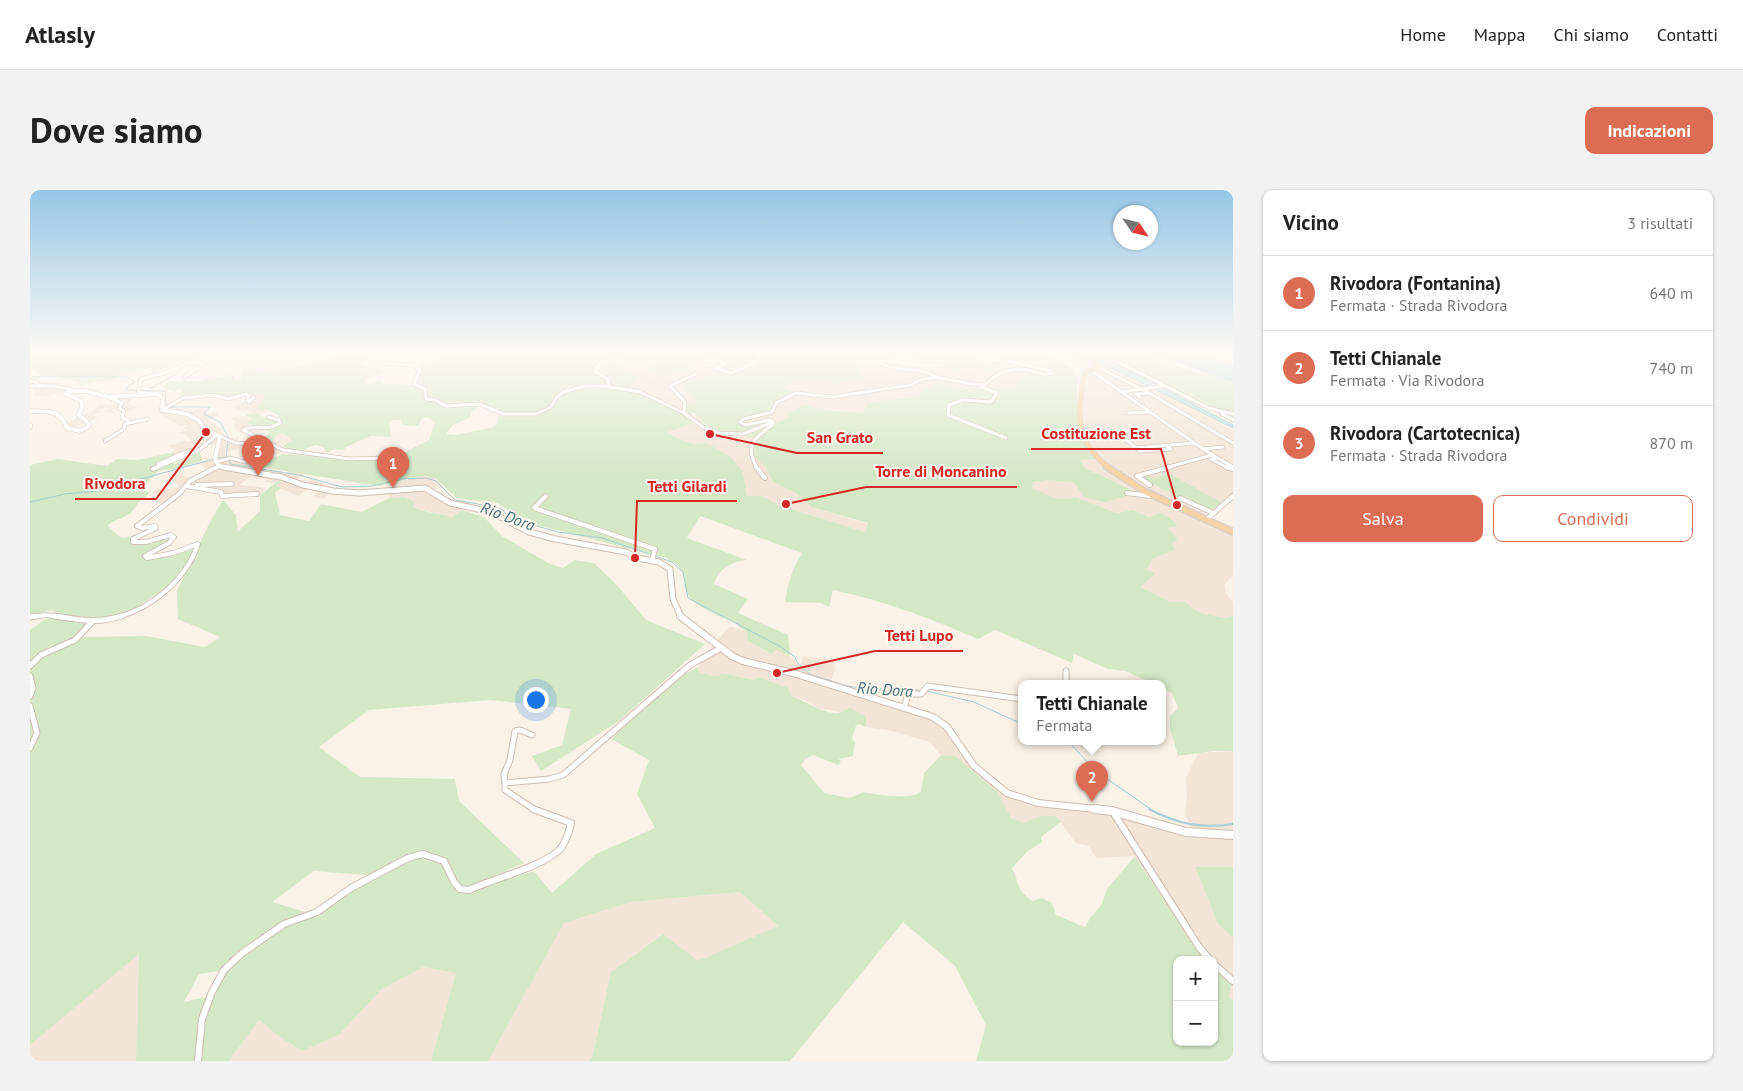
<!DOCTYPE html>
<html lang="it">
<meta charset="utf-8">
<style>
:root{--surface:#fff;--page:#f2f2f2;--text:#222;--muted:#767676;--line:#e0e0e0;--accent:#dd6c54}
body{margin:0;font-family:"PT Sans",sans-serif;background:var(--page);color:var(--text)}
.controls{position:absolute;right:15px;bottom:15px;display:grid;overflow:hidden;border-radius:10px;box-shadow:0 1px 4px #0004}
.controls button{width:45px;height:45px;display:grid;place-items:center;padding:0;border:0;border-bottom:1px solid var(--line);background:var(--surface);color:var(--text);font:25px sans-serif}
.compass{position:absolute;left:1083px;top:15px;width:45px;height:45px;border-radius:50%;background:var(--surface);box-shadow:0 1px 4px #0004;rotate:125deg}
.you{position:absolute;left:505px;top:509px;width:18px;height:18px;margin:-12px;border:4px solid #fff;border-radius:50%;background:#1a73e8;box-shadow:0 0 0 8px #1a73e833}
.badge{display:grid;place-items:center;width:32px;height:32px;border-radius:50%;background:var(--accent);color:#fff;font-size:16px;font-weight:700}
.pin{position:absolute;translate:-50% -41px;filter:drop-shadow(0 1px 2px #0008)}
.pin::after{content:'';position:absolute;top:26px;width:18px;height:15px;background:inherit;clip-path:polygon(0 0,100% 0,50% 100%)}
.popup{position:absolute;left:988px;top:490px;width:148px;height:65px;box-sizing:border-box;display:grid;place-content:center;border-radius:10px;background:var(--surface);filter:drop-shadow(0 1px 4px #0005);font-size:16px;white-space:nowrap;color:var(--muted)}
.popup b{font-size:19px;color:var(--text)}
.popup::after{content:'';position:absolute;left:50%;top:100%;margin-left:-10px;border:10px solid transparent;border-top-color:var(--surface)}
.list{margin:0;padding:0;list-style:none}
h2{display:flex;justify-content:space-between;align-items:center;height:65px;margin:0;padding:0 20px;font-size:21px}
h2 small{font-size:16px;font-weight:400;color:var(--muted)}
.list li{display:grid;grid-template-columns:32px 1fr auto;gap:15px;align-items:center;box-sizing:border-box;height:75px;padding:0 20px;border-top:1px solid var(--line)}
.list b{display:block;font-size:19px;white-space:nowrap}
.list p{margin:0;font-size:16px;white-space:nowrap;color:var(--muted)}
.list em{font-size:16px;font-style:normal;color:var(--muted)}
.actions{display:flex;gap:10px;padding:15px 20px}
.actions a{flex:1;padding:11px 0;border:1px solid var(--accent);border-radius:10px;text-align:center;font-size:18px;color:var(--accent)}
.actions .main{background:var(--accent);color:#fff}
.map{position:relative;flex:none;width:1203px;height:871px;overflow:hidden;border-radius:10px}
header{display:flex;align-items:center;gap:30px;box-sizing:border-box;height:70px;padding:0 25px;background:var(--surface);border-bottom:1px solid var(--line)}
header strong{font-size:24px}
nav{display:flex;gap:28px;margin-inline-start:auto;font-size:18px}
.intro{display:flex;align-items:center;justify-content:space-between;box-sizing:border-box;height:120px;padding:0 30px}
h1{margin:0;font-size:35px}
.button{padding:12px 22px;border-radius:10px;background:var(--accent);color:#fff;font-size:18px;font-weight:700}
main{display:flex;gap:30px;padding:0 30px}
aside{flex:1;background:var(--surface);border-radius:10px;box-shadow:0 1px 4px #0004}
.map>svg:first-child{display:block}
.residential{fill:#f2e4d6}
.green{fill:#d5e8c6;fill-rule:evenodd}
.water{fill:#bce0e3;stroke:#a3cfd5}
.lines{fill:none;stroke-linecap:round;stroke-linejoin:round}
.stream-far1{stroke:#a3cfd5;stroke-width:1}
.stream{stroke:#a3cfd5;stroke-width:2}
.street-far3-casing{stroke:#cebcb1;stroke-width:4.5}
.street-far2-casing{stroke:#cebcb1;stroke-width:5.5}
.street-far1-casing{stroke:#cebcb1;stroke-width:7}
.street-casing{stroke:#cebcb1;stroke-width:8}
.secondary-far3-casing{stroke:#d1bcae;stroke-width:5}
.secondary-far2-casing{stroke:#d1bcae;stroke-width:7}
.secondary-far1-casing{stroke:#d1bcae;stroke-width:8}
.secondary-casing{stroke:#d1bcae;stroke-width:10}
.primary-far1-casing{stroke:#d8d0cd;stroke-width:5.5}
.primary-casing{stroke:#d8d0cd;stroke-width:8}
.street-far3{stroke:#fff;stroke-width:3}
.street-far2{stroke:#fff;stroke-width:4}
.street-far1{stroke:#fff;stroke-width:5}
.street{stroke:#fff;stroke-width:6}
.secondary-far3{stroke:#fff;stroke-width:4}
.secondary-far2{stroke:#fff;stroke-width:5}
.secondary-far1{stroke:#fff;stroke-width:6}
.secondary{stroke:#fff;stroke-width:8}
.primary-far1{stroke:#f5d3a4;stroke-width:4.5}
.primary{stroke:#f5d3a4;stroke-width:5.5}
.primary-bridge-casing{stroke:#d8d0cd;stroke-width:5.5;stroke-linecap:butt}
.primary-bridge{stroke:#f5d3a4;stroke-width:4.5}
.labels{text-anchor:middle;stroke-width:4;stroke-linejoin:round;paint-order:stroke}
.water-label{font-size:16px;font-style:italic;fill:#44777e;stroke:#fef6ed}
.leader{fill:none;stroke:#d62828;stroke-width:2}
.callout-dot{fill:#d62828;stroke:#fef6ed;stroke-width:2}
.callout-label{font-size:16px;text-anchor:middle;font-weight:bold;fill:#d62828;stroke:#fef6ed;stroke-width:4;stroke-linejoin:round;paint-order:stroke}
</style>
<header>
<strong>Atlasly</strong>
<nav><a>Home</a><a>Mappa</a><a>Chi siamo</a><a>Contatti</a></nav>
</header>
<div class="intro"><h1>Dove siamo</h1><a class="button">Indicazioni</a></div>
<main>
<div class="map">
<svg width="1203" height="871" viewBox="0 0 1203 871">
<rect width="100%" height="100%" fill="#fbf2e7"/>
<g class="residential">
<path d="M824 163H1020L1036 172 1014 173 1013 175 966 171 959 175 950 174 937 169 903 168 930 178H948L960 182 972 176 997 183 995 190 980 198 971 200 962 201 905 193 888 206 871 207 832 223 810 220 762 221 760 227 746 233 725 267 735 276 743 292 766 303 781 317 838 334 835 342 751 316 732 306H717L713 282 677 253 664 254 649 249 636 241 663 233 600 199V194L612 188 597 181 588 172 578 170 571 172 562 166 565 164 584 165 610 174 614 172 629 171 633 172 619 180 633 187 658 178 672 168 684 166 698 176 685 184 661 191 654 198 668 212 657 225 665 223 693 244 720 236H714L709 232 765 202 756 198 764 189 788 187 806 194 831 187 828 182 831 180 825 172Z"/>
<path d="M1064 170 1110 191 1203 240V276L1065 182 1070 179V177Z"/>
<path d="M1063 183 1189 271 1203 278V303L1176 328 1105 296 1071 267 1059 254 1051 236 1055 188 1057 184Z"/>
<path d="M0 191 33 193 44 196 17 207 4 205 6 197 0 196Z"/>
<path d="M235 202 232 215 229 216 239 220 230 225 215 220 209 221 203 217 220 209V204Z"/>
<path d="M99 207 103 209 98 213 109 218 93 223 89 220 81 223 74 221 79 218 71 219 68 220 70 222 64 225 68 228 42 238 37 234 48 227 68 218 66 217 71 214H86L89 213 85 210Z"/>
<path d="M175 217V225L187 222 188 225 178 230 191 239 192 245 198 248 209 247 208 251 213 252 211 258 197 262 196 268 212 270 216 268 212 265 219 262 226 265 232 262 220 259 226 254 235 255 243 251 248 244 252 243 261 251 251 256 256 260 228 270 229 274 224 277 256 283 270 273 275 283 266 290 274 293 281 289 295 294 292 297 303 300 293 309 283 307 287 302 278 298 268 306 246 296 253 290 250 289 244 293 235 292 237 290 224 284 209 295 237 298 230 305 206 307H191L192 304 187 303 156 297 138 315 130 321 126 320 132 315 126 312 131 306 122 302 133 298 141 299 149 297 140 288 151 284 160 290 177 280 169 273 176 271 174 268 178 267 181 270 184 269 186 254 177 255 162 264 143 263 144 259 139 256 155 250 159 252 162 250 155 244 149 243 157 240 154 238 156 235 151 236 128 223 139 218 154 219 150 222 157 223Z"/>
<path d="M210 225 223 229 218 232 229 241 217 246 207 241 204 235 206 232 202 228Z"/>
<path d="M1049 269H1066L1104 298 1203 343V385L1195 394 1196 404 1203 412V426L1195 428 1171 423 1153 411 1140 412 1111 397 1124 383 1116 381 1123 368 1148 349 1137 338 1148 336 1130 323 1119 327 1102 320 1087 323 1045 307 1038 309H1024L1002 299 1003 292 1019 290 1101 299 1055 278Z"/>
<path d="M395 286 406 289 411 293 404 299 424 313 436 315 426 326 418 327 383 317 386 312 374 307 359 308V299L369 297 370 291Z"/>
<path d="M700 436 717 442 718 451 728 457 742 464 746 460 760 466 771 476 773 466 803 470 805 480 800 492 907 525 915 533 951 579 964 591 980 601 1002 609 1080 617 1148 637 1162 639 1155 624 1157 609 1156 588 1168 563 1203 561V677H1165L1188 734 1203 748V811L1199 807 1184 776V770H1179L1160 750 1105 666 1066 668 1059 656 1046 653 1026 626H1010L993 634 981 628 926 566 911 565 900 552 858 540 836 537V527L788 518 775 510 761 506 729 487 724 490 692 483 690 486H683L669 482 668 477 682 456Z"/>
<path d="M710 702 748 736 668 772 632 744 581 782 563 864 560 871H458L534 733 601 712Z"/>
<path d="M109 763 106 871H0V855Z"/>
<path d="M393 777 426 783 401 871H199L229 830 250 847 272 861 309 845 352 799Z"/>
</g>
<g class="green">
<path d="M0 163H176L141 175 124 183 121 182 122 178 88 185 81 190 63 192 51 196 46 191 13 185 0 178Z"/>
<path d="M409 163H824L825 172 831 180 828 182 831 187 806 194 788 187 764 189 756 198 766 202 745 213 741 222 713 229 709 232 714 236 738 232 742 235 722 249C705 242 686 245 669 233L672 229 665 223 657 225 655 223 657 214 667 212 653 197 661 191 684 184 681 181 698 176 684 166 672 168 658 178 633 187 619 180 632 172C620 167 607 176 594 173V171L596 168 565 164 563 166 571 172C587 169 585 172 597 181 601 184 608 186 613 188L600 194V199L651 223 664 233 637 242 649 249 664 254 677 253 701 267 713 282 717 306H732L751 316 835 342 838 333 781 317 766 303 743 292 735 276 724 267V253L746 233 759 227 756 225 762 221 776 215C793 223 813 220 832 223L838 213 888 206 905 193 962 201 980 198 995 190 997 183 972 176 960 182 948 178H930L927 182 919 180 915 171 900 168 937 169 950 174 959 175 966 171 1013 175 1014 173 1036 172 1044 182 1047 190C1049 226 1040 238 1066 269L1050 270 1055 278 1108 303 1075 312 1054 307 1045 293 1019 290 1003 292 1002 298C1017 304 1029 313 1045 307L1087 323 1102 320 1119 327 1130 323 1140 328 1148 336 1138 338 1148 349 1142 354 1145 360 1123 368 1117 380 1125 383 1111 397 1140 412 1153 411 1171 423 1195 428 1203 426V561H1184L1148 566 1140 538V526L1148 518 1142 503 1132 498V493H1123L1095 481 1078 479 1044 464 1042 473 965 440 948 449C901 429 853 410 803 400L799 417 791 413 755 412C758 393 762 379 772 363L670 326 657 348 717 370C701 372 689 378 684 394L718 409 708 423 758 445 760 466 746 460 742 464 718 451 717 442C712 440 710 436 705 433 701 430 695 429 691 427 674 419 650 409 655 387L648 375 636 368 499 333 467 313 427 308 406 289 395 286 377 289 349 296 230 277 229 272 254 264 358 271 399 250 405 232 399 228H392L388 236 373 235 371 230H362L359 233 361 247 341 246 316 257 314 260 305 259 297 263 293 257 285 255C271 261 265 264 252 256L262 251 253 243 248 244 243 250 238 253 233 250 240 241H229L217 232 223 229 215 225C232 218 232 235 250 226L235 219 231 220 228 216 232 215 234 203 216 204 198 208 185 204 152 207 151 199 144 202 133 197 139 191H169L179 188 204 185V190L211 189V181L219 176H224V179L228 182 239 181 306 168 336 167 337 168 327 174 336 177 333 180 348 179 357 181 337 188 334 193 341 194 351 190 350 193C363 195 383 193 393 199L394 209 418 217 451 215 441 222V227L423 235 416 244 426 245 464 237 467 234 468 227 473 222 453 214 437 213 418 216 396 208V199L385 193 392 180 387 175 411 168 407 164Z"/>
<path d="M1066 163 1077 166 1073 163H1079L1077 164 1086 169 1091 167 1082 163H1104L1182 187 1152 174 1203 191V229L1113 186 1130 195 1128 196Z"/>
<path d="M144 262 146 265 154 262 160 264 142 273 145 274 169 262 173 270 151 278 147 276 150 278 128 281 113 298 119 303C116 308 113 308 110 311 104 317 105 321 96 326 89 330 82 330 78 336L90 347 95 348 122 339 102 349 103 352 109 353 140 346 143 350 118 363 116 369 144 364 166 356 153 380 140 395 98 423 73 430 46 428 20 420 0 427V275L28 269 77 276 87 269 108 270Z"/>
<path d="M1117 284 1122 288 1140 284 1191 312 1181 321 1122 294 1111 286Z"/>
<path d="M250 289H254L246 296 251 298 245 303 250 325 279 331 291 314 332 322 359 308 374 307 386 312 383 317 398 322 422 327 432 320 454 327 472 346 518 373 533 378 545 370 564 373 587 395 616 430 675 454 589 531 511 581 502 566 532 555 541 519 461 510 339 520 289 557 330 587 425 589 429 611 494 673 475 681 488 686 504 681 522 703 566 664 625 638 607 604 619 570 581 549 645 490 668 477 669 482 683 486H690L691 483 724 490 729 487 758 498 761 506C775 510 795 525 809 523 813 522 817 519 820 517L836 527V537L829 534 826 536 822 548 825 553 823 566 809 569 811 572 808 575 783 565 775 569 771 575 794 603 819 608 834 602C846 605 881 610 891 602L894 583 911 565 925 566 968 602 981 628 993 633 1010 626H1026L1031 632 1011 647 1012 652 998 661 982 678C991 697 985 697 1002 711L1012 708 1022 713 1026 725 1055 737 1060 728 1072 714 1077 699 1105 666 1160 750 1179 770H1147V852H1184V776L1202 794 1199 807 1203 811V871H946L956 835 925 776 873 732 760 871H560L563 864 581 782 633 744 668 771 748 736 710 702 601 712 534 733 458 871H401L426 783 393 777 352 799 309 845 272 861 250 847 229 830 199 871H106L109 764 0 855V440L19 427 55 434 58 437 53 447 116 446 175 457 190 447 148 429 147 401 180 332 193 310 206 325 208 341 230 321V305ZM378 666 322 699 289 726 242 712 284 681 336 685ZM190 781 185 805 154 812 169 784Z"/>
<path d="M1165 677H1203V748L1188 734Z"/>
</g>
<g class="water">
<path d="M1051 163H1066L1203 235V238Z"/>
<path d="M1110 163H1165L1203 176V191L1144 170Z"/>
</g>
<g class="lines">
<g class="stream-far1">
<path d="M158 172 174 163"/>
<path d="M0 188 13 186 97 187 105 192 97 197 96 200 133 201 137 203 135 205 136 214 138 215"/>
<path d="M683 193 686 192"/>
<path d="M120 199 148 183 155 176"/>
<path d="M141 217H180L174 224 190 232 199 248"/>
<path d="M198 252 196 267 201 274 269 285 312 297 343 296 369 289 396 288 406 291 425 310 465 317 473 320 477 326 485 330 528 342 572 348 642 372 653 382 658 408 751 457 764 466 769 475 780 484 814 495 839 500 872 497 892 501"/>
<path d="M188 268 196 267"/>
<path d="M0 312 35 304 67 301 184 269"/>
<path d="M896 501 944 512 992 534"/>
<path d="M1038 551 1061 576 1080 591 1122 620"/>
</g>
<path class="stream" d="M1119 619C1147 634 1172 639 1203 634"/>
<g class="street-far3-casing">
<g id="street-far3">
<path d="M332 163 333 165 347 167 354 173 383 175 390 180 384 194 395 199 396 209 405 210 416 216 449 214 474 224H506L521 217 527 207 533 202 555 196H575L610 202 654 223 673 237 689 243 713 244 743 232 740 230 715 235 710 232 714 229 742 222 746 213 766 203 802 207 881 195C904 178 929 196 955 195 966 182 982 177 999 180 1007 182 1013 186 1022 183L1018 180 979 171 945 169 1002 163"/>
<path d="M875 163 884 168 855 171 888 175H910"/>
<path d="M920 163H922"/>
<path d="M1011 163 1016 167H1021L1017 163"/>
<path d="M1036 163 1173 259 1203 277"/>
<path d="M1070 163 1179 218 1203 224"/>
<path d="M575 169 569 174 565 182 578 189 579 197"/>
<path d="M675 170 687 169 695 174 686 178 701 183 724 173 730 166 728 163"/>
<path d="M855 171 848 172C867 183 889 176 907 187"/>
<path d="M1067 177 1116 201 1203 253"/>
<path d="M0 191 6 192 11 196"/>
<path d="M0 196H24L43 200"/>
<path d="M951 197 967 203 961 212 933 210 919 215 918 225 976 248"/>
<path d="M1091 202 1134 196"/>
<path d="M122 204 108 202 111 189 135 183 158 173H174C169 181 160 180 154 188"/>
<path d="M78 207 92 213 89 218 94 221 92 228 99 231"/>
<path d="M1110 207 1106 204 1118 203"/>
<path d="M132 220 153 208 184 205 198 209 217 204 219 206 217 211 219 212 224 207"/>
<path d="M654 223 655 212 640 196 666 184"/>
<path d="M1098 223 1119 222"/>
<path d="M1192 224 1203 230"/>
<path d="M239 227 249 230 250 233C237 242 225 234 213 240L253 260 320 269 354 268"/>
<path d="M1088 243 1106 258 1164 253"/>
<path d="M175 246 179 242"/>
<path d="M190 246 205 253 239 255"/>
<path d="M75 251 94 239 95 234 118 229"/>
<path d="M1106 258 1110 261 1141 259 1137 256"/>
<path d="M1173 259 1193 257"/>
<path d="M1187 268 1181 269 1198 278"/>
<path d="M186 272 200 268 215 272"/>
<path d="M128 274 158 261"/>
<path d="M125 278 169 260 187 245"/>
<path d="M185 278 189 276"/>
<path d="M727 278C714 255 724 249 742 235L743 232"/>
<path d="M1135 278 1182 265"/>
</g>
</g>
<g class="street-far2-casing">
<g id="street-far2">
<path d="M726 277 735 288"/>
<path d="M1196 277 1203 279"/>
<path d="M123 279 128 277"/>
<path d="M167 295 202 294"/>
<path d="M1120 295 1107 286 1140 277"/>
<path d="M156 296 191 302 192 306 227 304"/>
<path d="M1097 303 1120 306"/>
<path d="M516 306 504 318 625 359 622 371"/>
<path d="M1150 308 1183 323"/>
<path d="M1176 330 1203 306"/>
<path d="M107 336 149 304 160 291 187 277"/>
<path d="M1 427 16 425 32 427"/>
<path d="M88 427C124 417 156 389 168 354L143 363 117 368 115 366 139 353 144 347 141 345 116 352H103V349L126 338 125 336 112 338 107 336"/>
</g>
</g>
<g class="street-far1-casing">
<g id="street-far1">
<path d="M25 426C52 430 65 434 92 426"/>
<path d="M0 427 6 426"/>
<path d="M0 476 11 465 45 450 62 432"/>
<path d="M1036 481V493"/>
<path d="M0 486 3 498 0 506"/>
<path d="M0 516 7 543 0 558"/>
<path d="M874 518 878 504H891L898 496 992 509"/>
<path d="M475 593 474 584 480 570 485 541 490 540 502 545"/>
<path d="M505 620 475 600V593L519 589 533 585 660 475 691 458"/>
</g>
</g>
<g class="street-casing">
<g id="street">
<path d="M1083 622 1169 757 1180 770"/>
<path d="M1184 774 1203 791"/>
<path d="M168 871 172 829 182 802 194 780 211 764 254 734 287 722 321 698 378 668 393 664 414 671 424 692 430 699 439 700C462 689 516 676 531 658 537 650 539 642 541 633L503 619"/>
</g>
</g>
<g class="secondary-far3-casing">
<g id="secondary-far3">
<path d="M1022 163 1050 181"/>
<path d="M0 221C19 222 28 218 37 238L50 241 58 237 59 234 49 225 52 217 51 211 36 204 38 201H55L78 207 128 204 133 208 132 220 157 224 169 231 175 240 190 246 185 270 189 276 200 278"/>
<path d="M0 235V237"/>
</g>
</g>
<g class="secondary-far2-casing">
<path id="secondary-far2" d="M193 277 251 287 273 295 303 301 329 303 395 298 420 313 461 322 499 342 525 349 596 362 607 368 629 372 640 379 643 409 651 427"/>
</g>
<g class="secondary-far1-casing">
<path id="secondary-far1" d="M650 426 702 466 713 471 763 483 903 527 917 537 944 576 977 603 1008 613 1075 620"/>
</g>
<g class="secondary-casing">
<path id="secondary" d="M1064 619 1082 621 1156 642 1203 645"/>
</g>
<g class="primary-far1-casing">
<g id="primary-far1">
<path d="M1046 163 1062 171 1067 177 1064 180"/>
<path d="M1055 184C1052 191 1052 199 1051 207 1046 238 1054 258 1079 278"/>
</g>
</g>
<g class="primary-casing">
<path id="primary" d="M1077 277 1116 302 1203 342"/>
</g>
<use href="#street-far3" class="street-far3"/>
<use href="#street-far2" class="street-far2"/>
<use href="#street-far1" class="street-far1"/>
<use href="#street" class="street"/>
<use href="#secondary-far3" class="secondary-far3"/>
<use href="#secondary-far2" class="secondary-far2"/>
<use href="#secondary-far1" class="secondary-far1"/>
<use href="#secondary" class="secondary"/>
<use href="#primary-far1" class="primary-far1"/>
<use href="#primary" class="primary"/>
<g class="primary-bridge-casing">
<path id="primary-bridge" d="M1056 181 1064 180"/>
</g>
<use href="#primary-bridge" class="primary-bridge"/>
</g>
<linearGradient id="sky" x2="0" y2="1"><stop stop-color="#96c6e6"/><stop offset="0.57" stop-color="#fdf9f4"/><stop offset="1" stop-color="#fdf9f4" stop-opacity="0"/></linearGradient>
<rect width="1203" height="285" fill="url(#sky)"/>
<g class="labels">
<g class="water-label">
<text transform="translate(478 326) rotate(20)" y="6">Rio Dora</text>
<text transform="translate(855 499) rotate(4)" y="6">Rio Dora</text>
</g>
</g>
<path class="leader" d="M1147 315L1131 259H1001M680 244L767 263H853M756 314L836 297H987M176 242L126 309H45M605 368L607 311H707M747 483L845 461H933"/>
<g class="callout-dot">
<circle cx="1147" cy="315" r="5"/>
<circle cx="680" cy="244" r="5"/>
<circle cx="756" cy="314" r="5"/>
<circle cx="176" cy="242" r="5"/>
<circle cx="605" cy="368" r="5"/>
<circle cx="747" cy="483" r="5"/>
</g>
<g class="callout-label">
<text x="1066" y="249">Costituzione Est</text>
<text x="810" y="253">San Grato</text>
<text x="911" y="287">Torre di Moncanino</text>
<text x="85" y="299">Rivodora</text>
<text x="657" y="302">Tetti Gilardi</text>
<text x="889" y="451">Tetti Lupo</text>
</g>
</svg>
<div class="controls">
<button>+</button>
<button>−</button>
</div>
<svg class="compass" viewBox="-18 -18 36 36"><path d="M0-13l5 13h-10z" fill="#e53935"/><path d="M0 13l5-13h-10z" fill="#767676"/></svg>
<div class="you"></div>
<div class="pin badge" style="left:363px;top:298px">1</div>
<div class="pin badge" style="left:1062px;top:612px">2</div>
<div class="popup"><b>Tetti Chianale</b>Fermata</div>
<div class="pin badge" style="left:228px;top:286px">3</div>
</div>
<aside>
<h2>Vicino<small>3 risultati</small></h2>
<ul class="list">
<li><span class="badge">1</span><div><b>Rivodora (Fontanina)</b><p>Fermata · Strada Rivodora</p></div><em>640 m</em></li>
<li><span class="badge">2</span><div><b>Tetti Chianale</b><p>Fermata · Via Rivodora</p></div><em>740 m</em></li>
<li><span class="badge">3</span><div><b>Rivodora (Cartotecnica)</b><p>Fermata · Strada Rivodora</p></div><em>870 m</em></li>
</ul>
<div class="actions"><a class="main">Salva</a><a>Condividi</a></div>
</aside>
</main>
